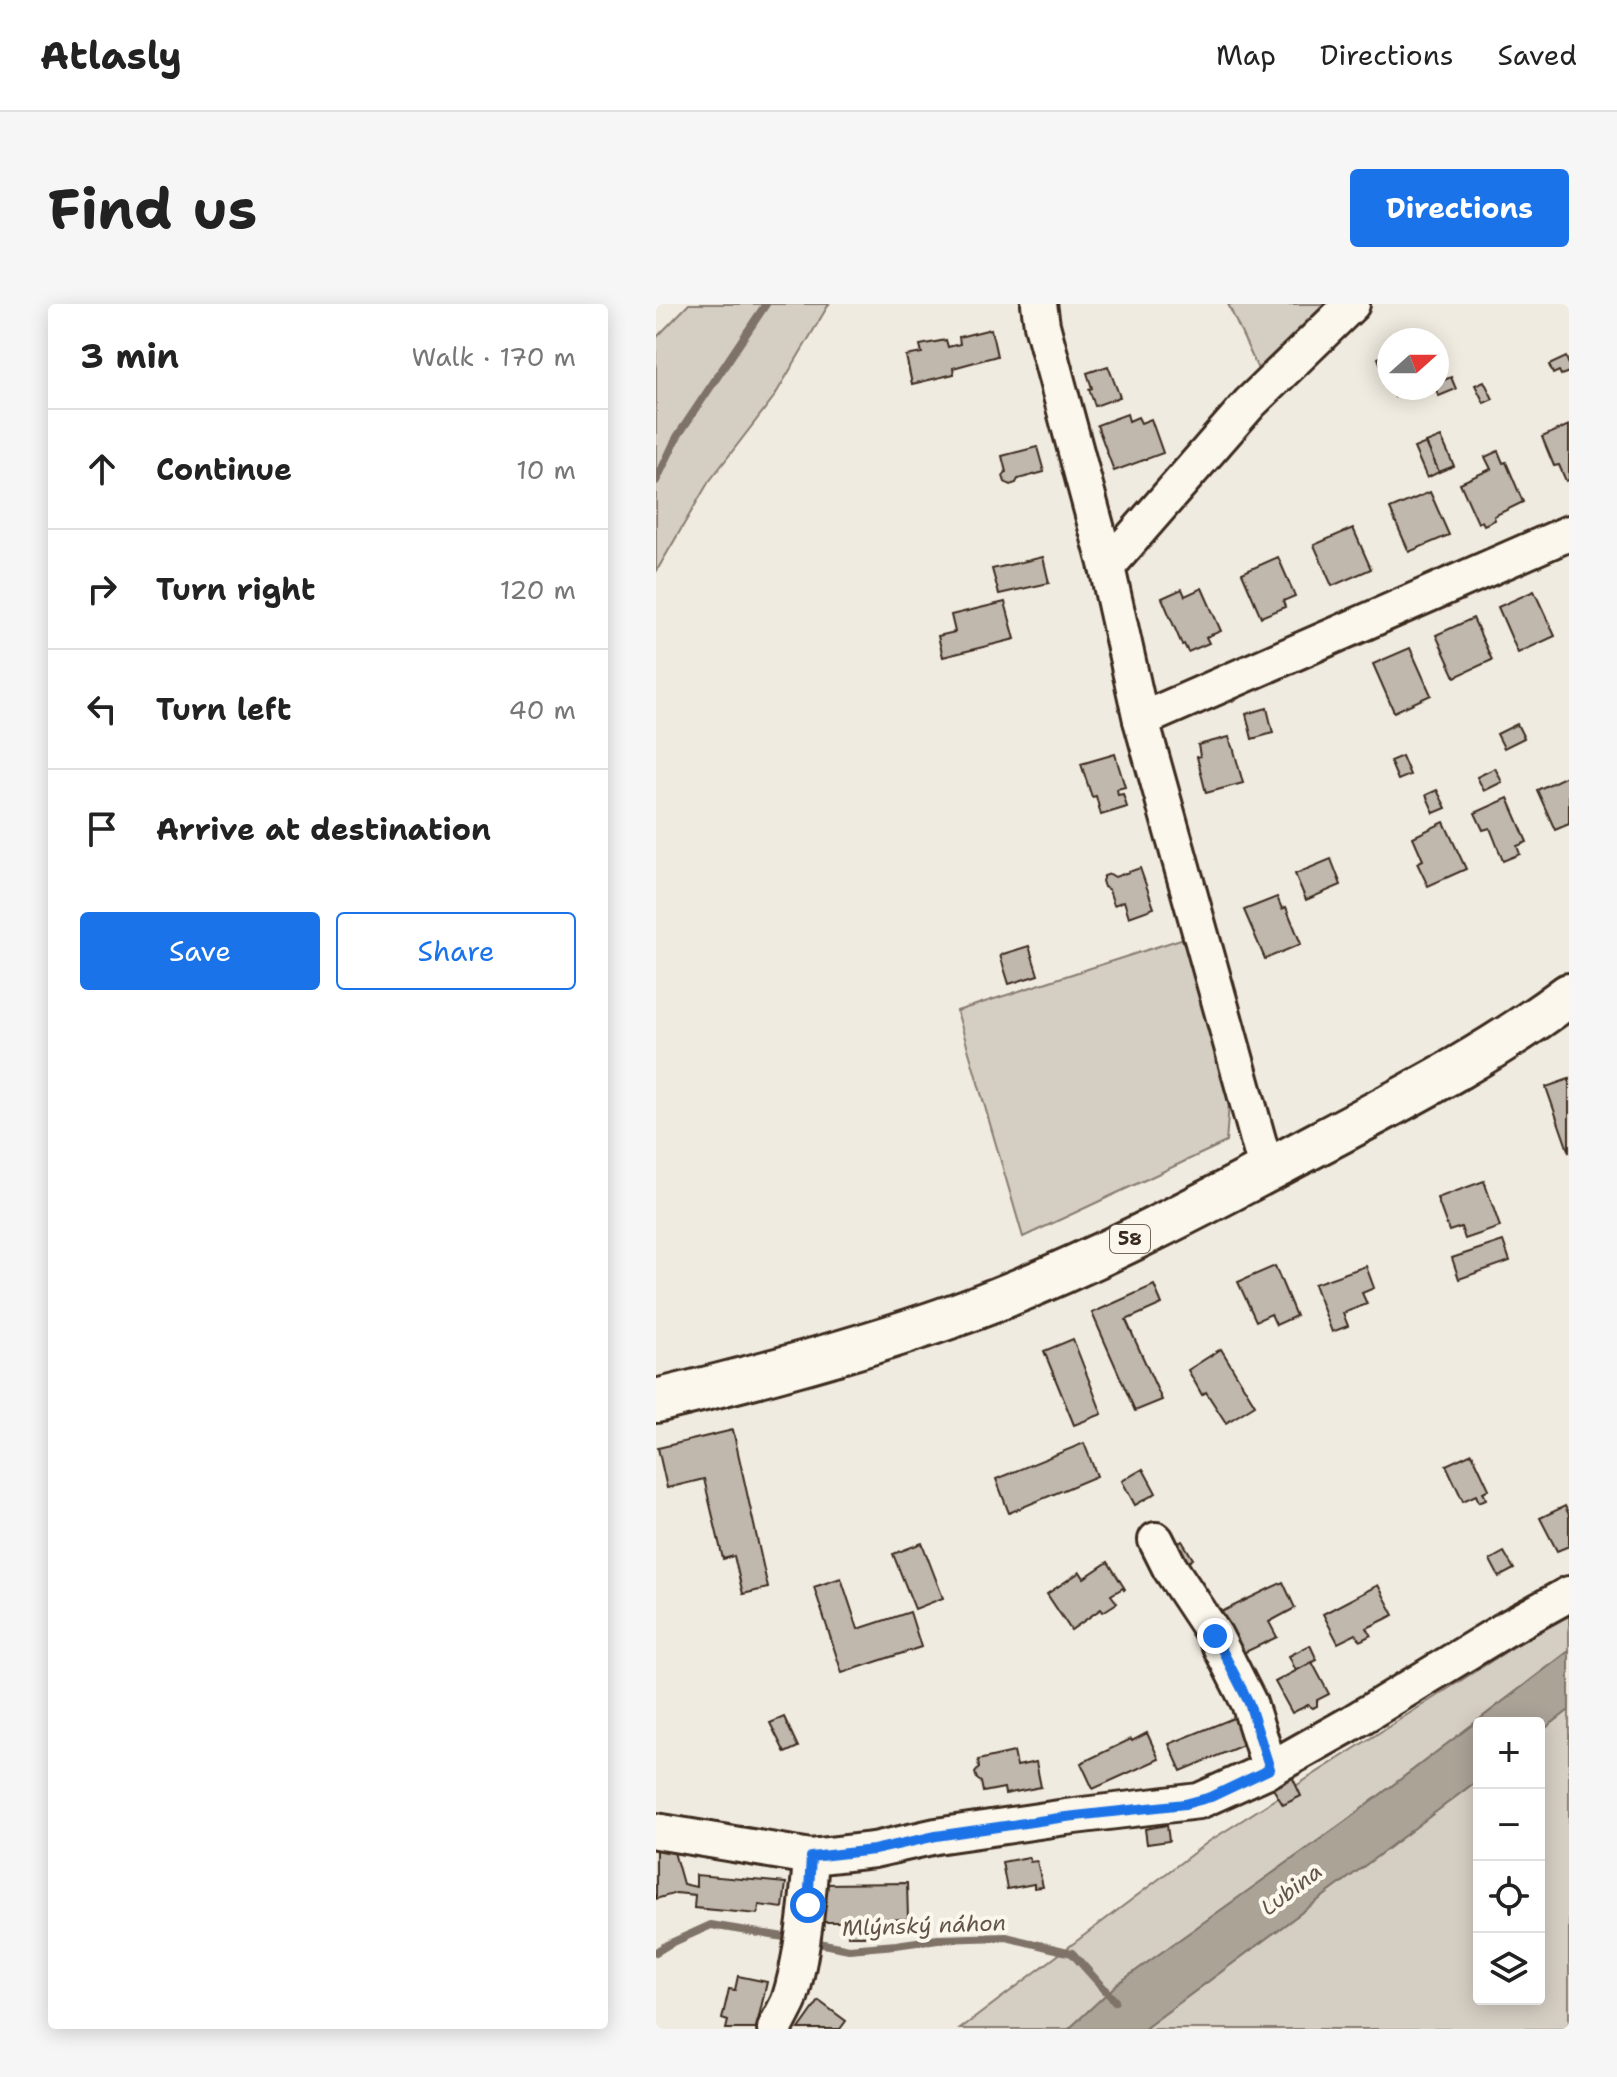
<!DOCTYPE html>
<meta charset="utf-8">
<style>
:root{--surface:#fff;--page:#f6f6f6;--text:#222;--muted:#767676;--line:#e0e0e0;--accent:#1a73e8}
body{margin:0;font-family:"Shantell Sans",sans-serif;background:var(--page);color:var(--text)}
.controls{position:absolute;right:24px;bottom:24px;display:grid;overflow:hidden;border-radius:8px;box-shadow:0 4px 20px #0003}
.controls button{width:72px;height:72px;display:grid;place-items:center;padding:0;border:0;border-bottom:2px solid var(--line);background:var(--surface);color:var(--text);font:40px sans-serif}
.compass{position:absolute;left:721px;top:24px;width:72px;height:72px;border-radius:50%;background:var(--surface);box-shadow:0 4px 20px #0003;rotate:69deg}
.stop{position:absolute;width:24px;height:24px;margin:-18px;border:6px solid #1a73e8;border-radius:50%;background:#fff}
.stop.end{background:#1a73e8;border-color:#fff;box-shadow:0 2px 8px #0008}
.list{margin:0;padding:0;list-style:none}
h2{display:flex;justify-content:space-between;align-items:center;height:104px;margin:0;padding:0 32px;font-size:34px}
h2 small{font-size:26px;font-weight:400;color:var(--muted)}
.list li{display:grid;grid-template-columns:52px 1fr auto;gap:24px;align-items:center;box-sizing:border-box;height:120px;padding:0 32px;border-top:2px solid var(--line)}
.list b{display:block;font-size:30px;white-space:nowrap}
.list em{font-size:26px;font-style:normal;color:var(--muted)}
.actions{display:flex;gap:16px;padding:24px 32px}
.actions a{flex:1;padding:18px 0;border:2px solid var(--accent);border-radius:8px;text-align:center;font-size:28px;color:var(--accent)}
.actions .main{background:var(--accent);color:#fff}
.icon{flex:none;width:44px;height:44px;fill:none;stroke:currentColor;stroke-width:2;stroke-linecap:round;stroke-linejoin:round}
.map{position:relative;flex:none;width:913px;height:1725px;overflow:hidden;border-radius:8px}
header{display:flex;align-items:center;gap:48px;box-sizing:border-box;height:112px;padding:0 40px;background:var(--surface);border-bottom:2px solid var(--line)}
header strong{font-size:38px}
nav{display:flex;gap:44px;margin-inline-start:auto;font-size:28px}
.intro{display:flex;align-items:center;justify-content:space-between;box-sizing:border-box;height:192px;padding:0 48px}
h1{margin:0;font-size:56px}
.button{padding:20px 36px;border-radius:8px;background:var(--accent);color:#fff;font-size:28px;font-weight:700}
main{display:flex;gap:48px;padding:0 48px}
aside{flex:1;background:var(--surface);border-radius:8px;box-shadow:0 4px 20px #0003}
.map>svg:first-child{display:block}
.green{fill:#d5cec3;stroke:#887c70;stroke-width:2}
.water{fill:#aca397;stroke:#7f7367;stroke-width:2}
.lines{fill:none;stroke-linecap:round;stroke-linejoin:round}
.stream{stroke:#7f7367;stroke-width:8}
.building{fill:#c0b8ad;stroke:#3b2a1e;stroke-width:2}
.minor-casing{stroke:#3b2a1e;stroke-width:40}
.major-casing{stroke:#3b2a1e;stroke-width:48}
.minor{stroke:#fbf7ec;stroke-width:34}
.major{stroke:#fbf7ec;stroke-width:42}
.route{stroke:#1a73e8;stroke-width:10}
.labels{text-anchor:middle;stroke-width:8;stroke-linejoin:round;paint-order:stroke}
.shield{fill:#fbf7ec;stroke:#75685c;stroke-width:2}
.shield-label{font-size:18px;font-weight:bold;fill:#3b2a1e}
.water-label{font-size:22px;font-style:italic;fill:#635448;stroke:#fbf7ec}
</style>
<header>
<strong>Atlasly</strong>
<nav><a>Map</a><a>Directions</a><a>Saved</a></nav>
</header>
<div class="intro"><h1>Find us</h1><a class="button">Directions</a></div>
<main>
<aside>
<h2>3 min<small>Walk · 170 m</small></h2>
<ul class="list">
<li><svg class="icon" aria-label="ahead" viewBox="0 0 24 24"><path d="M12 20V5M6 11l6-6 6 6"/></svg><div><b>Continue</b></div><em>10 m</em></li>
<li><svg class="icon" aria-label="right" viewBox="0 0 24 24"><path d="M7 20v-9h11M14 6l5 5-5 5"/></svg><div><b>Turn right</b></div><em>120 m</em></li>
<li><svg class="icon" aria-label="left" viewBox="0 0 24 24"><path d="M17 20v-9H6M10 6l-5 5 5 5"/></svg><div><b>Turn left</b></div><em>40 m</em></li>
<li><svg class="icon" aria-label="arrive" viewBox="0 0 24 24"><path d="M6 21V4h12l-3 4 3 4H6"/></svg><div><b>Arrive at destination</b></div></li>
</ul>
<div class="actions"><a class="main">Save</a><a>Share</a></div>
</aside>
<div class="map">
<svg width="913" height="1725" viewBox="0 0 913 1725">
<rect width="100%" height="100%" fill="#f0ebe0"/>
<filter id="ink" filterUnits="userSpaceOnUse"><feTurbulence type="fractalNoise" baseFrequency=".0125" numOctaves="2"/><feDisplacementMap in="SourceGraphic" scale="16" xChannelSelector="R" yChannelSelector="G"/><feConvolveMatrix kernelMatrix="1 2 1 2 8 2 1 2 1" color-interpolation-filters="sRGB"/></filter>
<g filter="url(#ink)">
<g class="green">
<path d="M33 0H173L118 93 52 179 0 268V34Z"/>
<path d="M572 0H683L606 74Z"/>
<path d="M531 633 574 786 570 838 367 933 301 707Z"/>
<path d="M913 1310V1347L691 1516 460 1681 413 1725H304L552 1538 887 1324Z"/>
<path d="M913 1406V1725H488L719 1554 823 1475V1695H883V1429Z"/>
</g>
<path class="water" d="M913 1347V1406L883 1429V1419H823V1475L719 1554 488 1725H413L460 1681 691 1516Z"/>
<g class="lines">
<g class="stream">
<path d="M0 177 21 133 110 0"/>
<path d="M153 1637 193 1645 240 1641 282 1635 350 1633 416 1649 459 1697"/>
<path d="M0 1648 13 1640 55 1621 140 1635"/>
</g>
</g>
<g class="building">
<path d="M335 25 341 52 297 64 298 70 256 80 250 52 266 49 264 41 290 36 292 43 304 40 303 33Z"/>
<path d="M733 49V80L722 54Z"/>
<path d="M910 53 913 61V68L905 71 903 67 897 70 893 61Z"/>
<path d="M452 62 464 93 439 102 433 85 436 84 431 69Z"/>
<path d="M795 73 800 85 783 92 779 84 781 79Z"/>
<path d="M828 77 837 95 828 99 819 81Z"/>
<path d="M735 84H760L739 93Z"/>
<path d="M471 110 473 117 482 113 485 119 495 115 507 149 458 167 441 121Z"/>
<path d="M913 121V176L910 177 903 161 898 162 886 133Z"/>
<path d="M785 133 798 162 783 168 770 139Z"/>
<path d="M770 139 783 168 771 174 758 144Z"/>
<path d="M381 143 388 168 362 175 360 179 354 181 349 178 347 172 350 168 346 152Z"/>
<path d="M842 147 847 159 850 158 867 198 838 212 839 216 828 221 826 217 822 219 804 179 835 165 829 153Z"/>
<path d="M774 188 793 231 753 248 734 205Z"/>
<path d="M697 224 715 265 676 282 658 241Z"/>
<path d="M387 253 393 279 343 290 336 265Z"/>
<path d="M622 253 639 292 627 297 629 303 605 313 586 269Z"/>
<path d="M546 284 565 327 550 333 553 339 532 348 528 340 526 341 506 294 526 285 529 292Z"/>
<path d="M878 287 899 332 862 349 842 303Z"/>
<path d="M349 298 359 335 287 353 282 332 299 328 295 311Z"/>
<path d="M817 314 836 356 799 373 780 331Z"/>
<path d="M754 344 775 391 738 408 717 360Z"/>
<path d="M611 404 617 429 596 435 590 410Z"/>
<path d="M861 420 868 434 848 444 841 430Z"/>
<path d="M573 433 576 443H577L587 479 550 489 541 453 544 452 542 441Z"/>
<path d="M459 450 469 483 461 485 462 491 467 490 471 503 445 511 440 492 436 493 425 460Z"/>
<path d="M746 452 754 471 742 476 734 457Z"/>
<path d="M839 464 846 478 828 487 821 473Z"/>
<path d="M913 471V520L899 526 881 486Z"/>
<path d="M781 486 790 504 778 509 770 491Z"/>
<path d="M852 494 871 538 861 542 864 550 847 557 834 524 827 526 819 509Z"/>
<path d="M788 518 810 565 772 582 761 559 767 556 757 533Z"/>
<path d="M675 555 685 581 650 596 639 570Z"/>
<path d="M484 564 498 604 473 613 468 597 458 601 453 586 448 583 446 577 448 572 454 570 459 573Z"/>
<path d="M621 593 626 605 630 603 645 640 609 655 588 606Z"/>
<path d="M373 642 382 671 353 680 344 651Z"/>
<path d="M913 775V849L890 783Z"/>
<path d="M828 877 844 923 809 935 805 923 793 927 781 894Z"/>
<path d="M847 937 854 957 803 975 796 954Z"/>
<path d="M619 962 640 1012 620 1021 615 1010 600 1017 582 978Z"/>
<path d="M710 962 718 984 706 989 711 1000 687 1009 692 1022 676 1028 658 980Z"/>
<path d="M498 981 506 1000 470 1016 506 1096 479 1107 436 1009Z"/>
<path d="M417 1035 446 1110 418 1121 388 1047Z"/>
<path d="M565 1045 599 1101 570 1119 550 1088 546 1091 532 1066Z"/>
<path d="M77 1126 112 1284 87 1290 78 1252 67 1255 48 1175 11 1184 2 1144Z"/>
<path d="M428 1139 441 1172 353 1209 340 1175Z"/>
<path d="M816 1149 833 1185 827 1188 830 1195 823 1198 820 1191 807 1197 790 1161Z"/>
<path d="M487 1165 500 1189 479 1201 466 1177Z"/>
<path d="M909 1202 913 1211V1242L901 1247 884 1214Z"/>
<path d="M526 1237 537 1255 525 1263 513 1244Z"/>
<path d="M266 1239 287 1294 259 1305 237 1250Z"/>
<path d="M848 1248 858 1265 843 1273 834 1256Z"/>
<path d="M452 1258 469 1285 468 1286 467 1284 455 1291 461 1299 447 1308 445 1305 415 1326 391 1290 424 1268 428 1274Z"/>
<path d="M185 1274 202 1325 254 1308 265 1343 186 1369 158 1283Z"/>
<path d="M627 1278 639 1304 613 1318 621 1333 579 1353 559 1311Z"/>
<path d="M722 1281 738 1311 711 1324 715 1331 704 1337 700 1330 682 1339 667 1310Z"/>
<path d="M654 1341 661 1356 640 1367 633 1352Z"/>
<path d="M656 1358 673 1390 661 1396V1402L657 1404 652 1401 636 1409 619 1378Z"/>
<path d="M128 1413 142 1443 129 1449 114 1419Z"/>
<path d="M580 1413 592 1439 525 1467 513 1440Z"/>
<path d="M491 1429 503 1455 437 1485 425 1459 475 1435 476 1437Z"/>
<path d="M358 1448 361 1462 380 1458 385 1483 349 1490 348 1484 327 1488 325 1478 321 1475 319 1469 323 1464 322 1456Z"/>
<path d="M634 1468 645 1492 627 1501 613 1478Z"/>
<path d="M511 1521 513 1537 491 1540 489 1525Z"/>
<path d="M16 1541 27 1580 40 1583V1571L130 1579 127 1604 103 1601 102 1610 38 1604 39 1591 20 1589 0 1595V1545Z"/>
<path d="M373 1553 374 1558 381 1557 387 1583 378 1584V1580L351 1585 346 1558Z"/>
<path d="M251 1579 252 1615 223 1616V1632H192L193 1618H166V1580Z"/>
<path d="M82 1672 111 1678 100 1725H70L72 1717 66 1715 73 1685 79 1686Z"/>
<path d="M163 1697 190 1717 184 1725H143Z"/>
</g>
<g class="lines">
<g class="minor-casing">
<g id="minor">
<path d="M383 0 386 21 451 263 485 416 611 868"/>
<path d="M451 263 594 99 696 0"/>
<path d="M485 416 913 229"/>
<path d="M500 1236 514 1264 559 1332 593 1399 614 1465"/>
<path d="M0 1527 155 1553 218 1546 280 1532 410 1513 543 1497 614 1465 692 1421 848 1326 913 1290"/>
<path d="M119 1725C123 1716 129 1706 133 1697 147 1654 152 1598 155 1553"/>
</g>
</g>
<g class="major-casing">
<path id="major" d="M0 1097C99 1073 201 1046 297 1012 423 967 545 902 663 839 750 793 835 750 913 691"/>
</g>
<use href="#minor" class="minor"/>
<use href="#major" class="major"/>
</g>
</g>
<g class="lines" filter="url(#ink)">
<path class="route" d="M152 1601 155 1553 218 1546 280 1532 410 1513 529 1500 555 1493 614 1465 593 1399 559 1332"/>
</g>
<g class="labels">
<rect class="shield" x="454" y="921" width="40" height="28" rx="6"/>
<g class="shield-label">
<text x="474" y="941">58</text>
</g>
<g class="water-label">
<text transform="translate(635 1585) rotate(-37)" y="8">Lubina</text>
<text transform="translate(268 1621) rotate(-2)" y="8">Mlýnský náhon</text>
</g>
</g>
</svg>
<div class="controls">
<button>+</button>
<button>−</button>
<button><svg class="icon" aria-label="locate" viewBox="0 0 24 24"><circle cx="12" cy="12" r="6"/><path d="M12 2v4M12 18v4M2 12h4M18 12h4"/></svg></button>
<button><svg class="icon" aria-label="layers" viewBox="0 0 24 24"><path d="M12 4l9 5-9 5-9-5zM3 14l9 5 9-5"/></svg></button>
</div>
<svg class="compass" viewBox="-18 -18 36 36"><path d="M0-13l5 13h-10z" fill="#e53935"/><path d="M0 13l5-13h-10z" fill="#767676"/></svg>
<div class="stop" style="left:152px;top:1601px"></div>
<div class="stop end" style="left:559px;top:1332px"></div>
</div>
</main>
